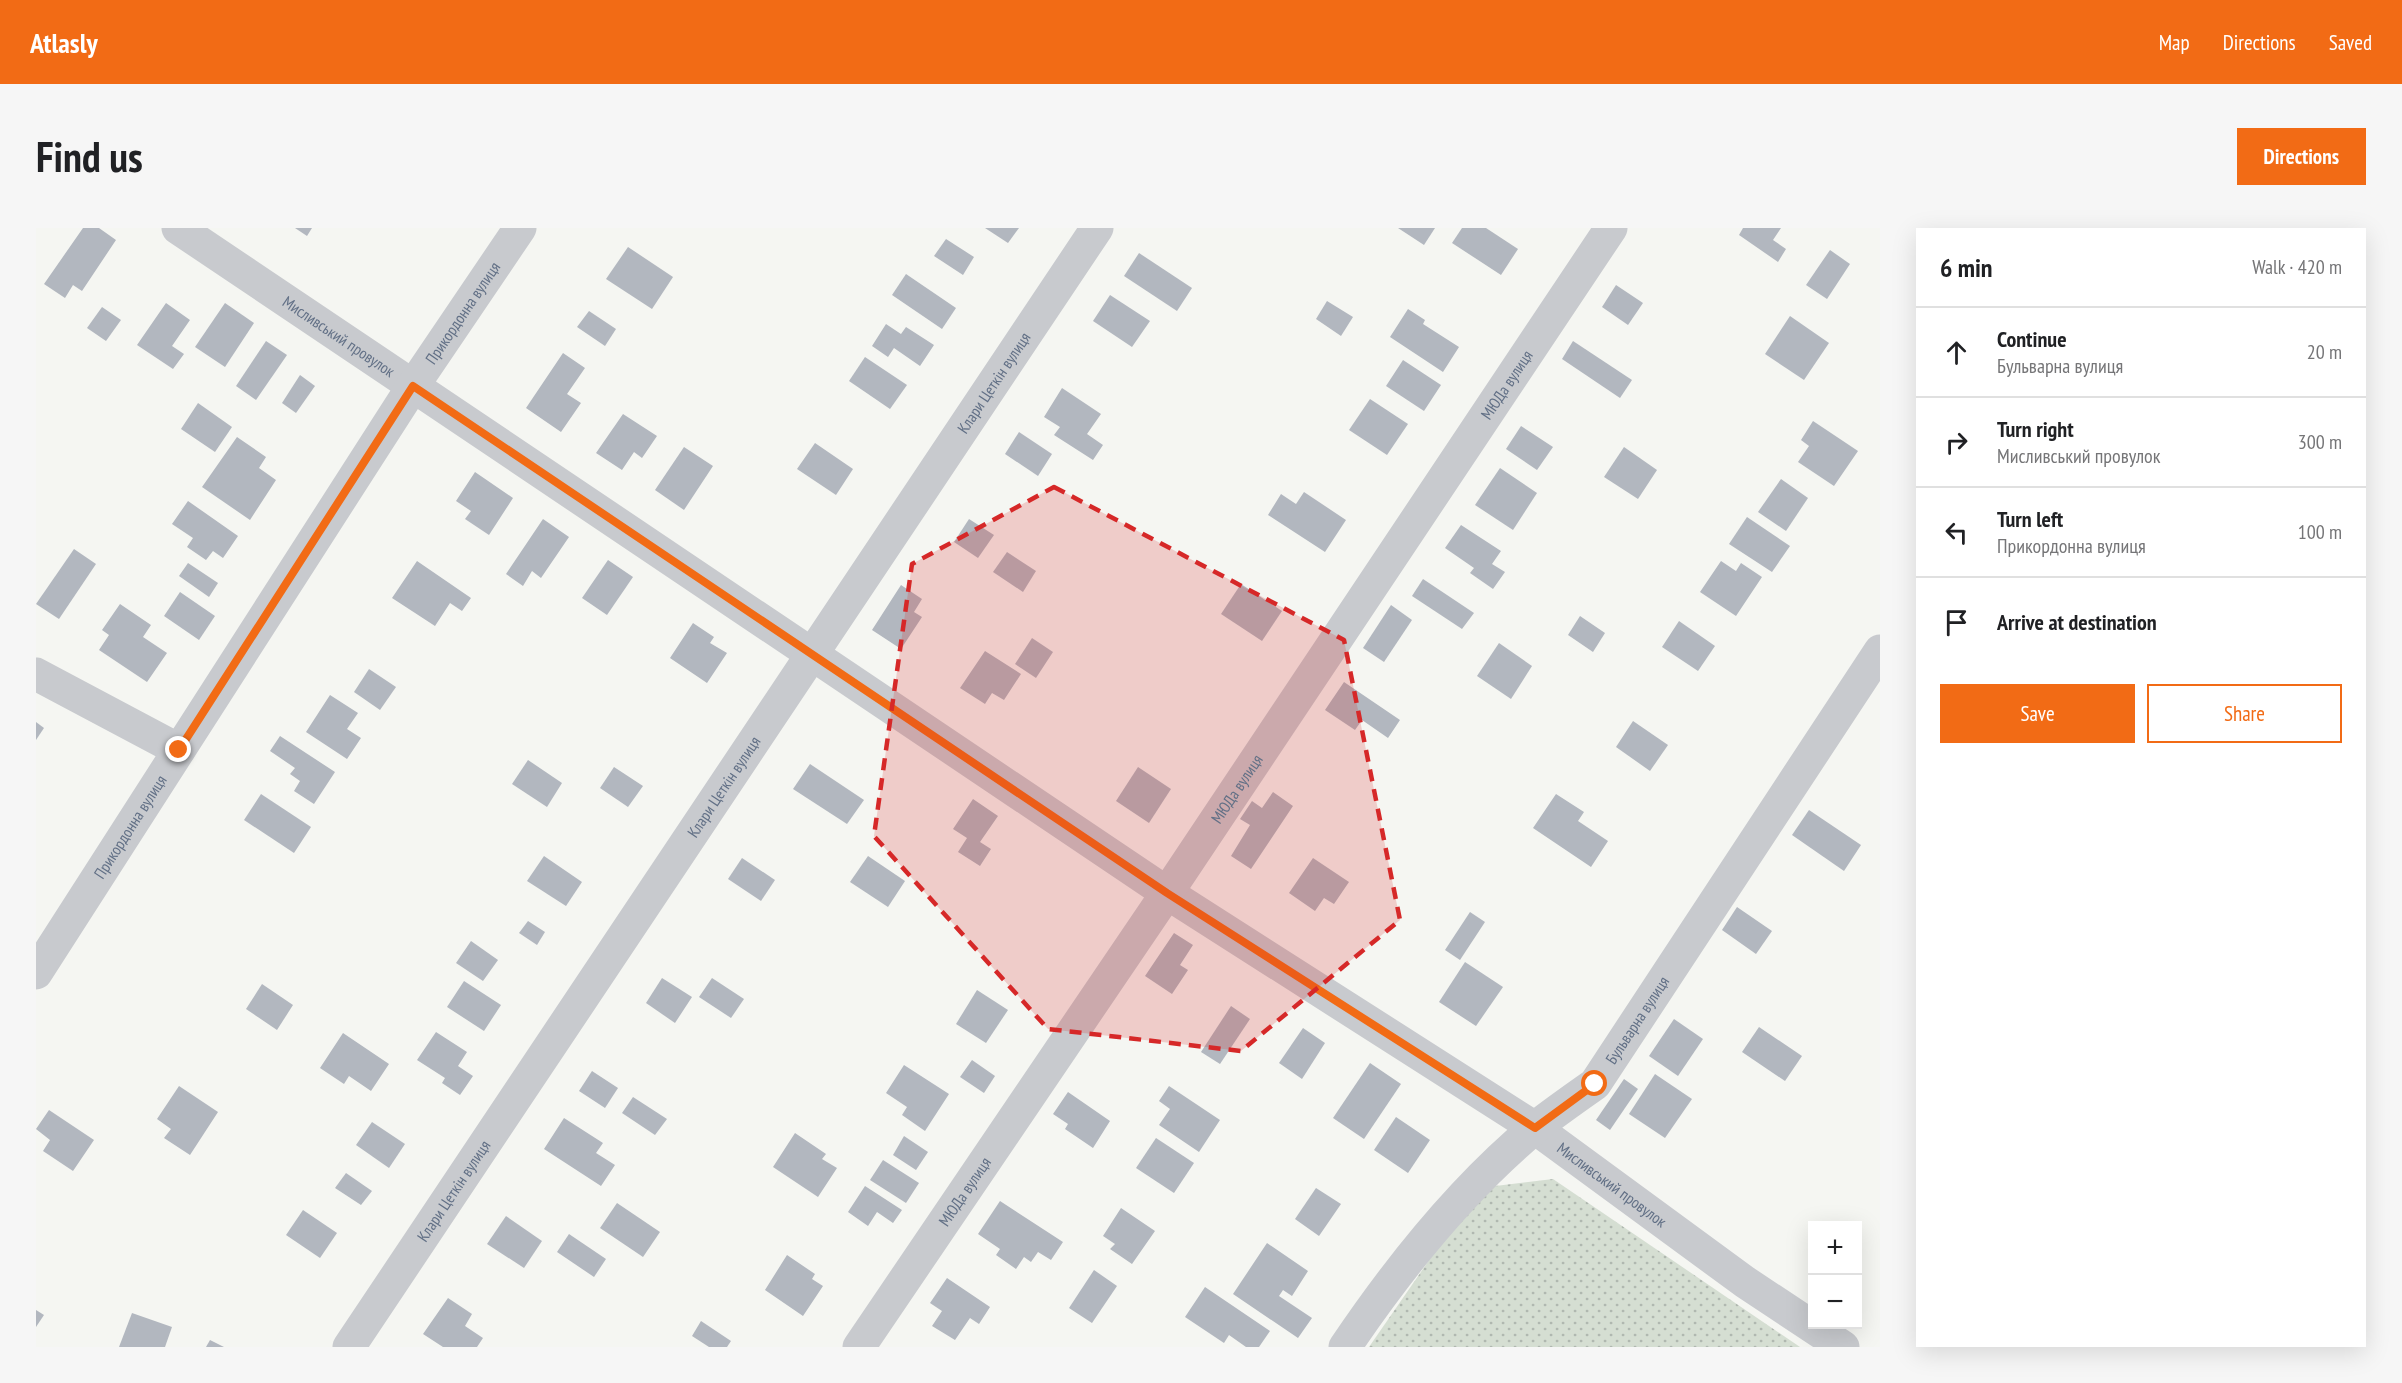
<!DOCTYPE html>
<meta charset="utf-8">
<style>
:root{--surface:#fff;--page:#f6f6f6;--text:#202124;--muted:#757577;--line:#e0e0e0;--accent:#f26b15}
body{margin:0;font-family:"PT Sans Narrow",sans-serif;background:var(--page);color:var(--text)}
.controls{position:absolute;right:18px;bottom:18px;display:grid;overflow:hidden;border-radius:0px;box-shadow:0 6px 24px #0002}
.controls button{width:54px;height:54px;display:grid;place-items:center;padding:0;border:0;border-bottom:2px solid var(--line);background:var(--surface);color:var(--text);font:30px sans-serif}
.stop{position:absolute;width:18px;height:18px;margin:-14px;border:4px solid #f26b15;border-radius:50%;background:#fff}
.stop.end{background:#f26b15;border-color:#fff;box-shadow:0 2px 6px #0008}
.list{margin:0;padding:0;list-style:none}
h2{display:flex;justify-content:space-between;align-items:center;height:78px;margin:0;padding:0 24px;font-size:26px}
h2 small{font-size:20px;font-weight:400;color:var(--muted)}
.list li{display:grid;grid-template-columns:39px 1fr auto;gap:18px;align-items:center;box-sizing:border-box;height:90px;padding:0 24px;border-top:2px solid var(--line)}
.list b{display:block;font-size:22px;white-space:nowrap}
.list p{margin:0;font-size:20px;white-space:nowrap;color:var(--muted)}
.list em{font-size:20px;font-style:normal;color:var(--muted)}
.actions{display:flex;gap:12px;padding:18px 24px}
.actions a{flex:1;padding:14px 0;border:2px solid var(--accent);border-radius:0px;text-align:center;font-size:21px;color:var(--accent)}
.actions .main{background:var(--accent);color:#fff}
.icon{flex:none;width:33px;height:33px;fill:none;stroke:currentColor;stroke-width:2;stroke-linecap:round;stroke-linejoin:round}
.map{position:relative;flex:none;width:1844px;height:1119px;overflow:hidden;border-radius:0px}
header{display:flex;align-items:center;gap:36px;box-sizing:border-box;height:84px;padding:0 30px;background:var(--accent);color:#fff}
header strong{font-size:28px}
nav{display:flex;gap:33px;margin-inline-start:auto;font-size:21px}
.intro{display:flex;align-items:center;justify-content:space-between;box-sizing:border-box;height:144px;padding:0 36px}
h1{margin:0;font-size:42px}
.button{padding:15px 27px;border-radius:0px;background:var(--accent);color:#fff;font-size:21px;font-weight:700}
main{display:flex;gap:36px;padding:0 36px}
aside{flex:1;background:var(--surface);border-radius:0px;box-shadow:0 6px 24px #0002}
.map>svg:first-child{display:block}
.green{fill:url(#green-dots)}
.building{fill:#b2b7bf}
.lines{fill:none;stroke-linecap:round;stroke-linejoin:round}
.minor{stroke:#c8cace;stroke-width:33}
.route{stroke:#f26b15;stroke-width:8}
.marked{fill:#d62828;fill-opacity:0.2;stroke:#d62828;stroke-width:4.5;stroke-dasharray:12 8;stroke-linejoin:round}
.labels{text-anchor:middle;stroke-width:6;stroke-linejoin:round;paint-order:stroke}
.street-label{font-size:16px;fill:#627086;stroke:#fff}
</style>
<header>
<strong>Atlasly</strong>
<nav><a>Map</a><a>Directions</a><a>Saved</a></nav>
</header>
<div class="intro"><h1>Find us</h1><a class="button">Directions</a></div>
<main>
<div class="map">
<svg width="1844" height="1119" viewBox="0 0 1844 1119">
<defs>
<pattern id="green-dots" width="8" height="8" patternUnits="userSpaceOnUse" patternTransform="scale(1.5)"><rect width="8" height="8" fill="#d5ded2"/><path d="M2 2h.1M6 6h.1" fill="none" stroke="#b0b8b0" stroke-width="1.8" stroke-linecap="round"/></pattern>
</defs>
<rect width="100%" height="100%" fill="#f5f6f2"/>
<path class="green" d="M1517 951 1764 1119H1333L1443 960Z"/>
<g class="building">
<path d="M47 0H63L80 12 46 63 37 57 29 70 8 56Z"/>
<path d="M259 0H276L271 8Z"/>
<path d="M949 0H983L972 15Z"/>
<path d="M1362 0H1399L1388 17Z"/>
<path d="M1426 0H1450L1482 21 1465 47 1416 15Z"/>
<path d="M1707 0H1745L1737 12 1750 21 1742 34 1703 7Z"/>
<path d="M910 11 938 29 927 47 898 28Z"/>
<path d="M592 19 637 49 616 81 570 51Z"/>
<path d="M1794 22 1814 36 1791 71 1770 57Z"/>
<path d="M1103 25 1156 60 1141 83 1088 48Z"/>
<path d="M870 46 920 80 906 101 856 67Z"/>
<path d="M1580 57 1607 75 1592 97 1566 79Z"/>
<path d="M1074 67 1114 93 1096 119 1057 93Z"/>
<path d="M1291 73 1317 89 1305 108 1280 91Z"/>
<path d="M130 75 154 92 136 118 148 126 137 141 101 117Z"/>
<path d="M189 75 218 95 189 139 159 119Z"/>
<path d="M66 79 85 92 70 113 51 100Z"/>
<path d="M1372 81 1389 92 1387 96 1423 119 1407 144 1354 109Z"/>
<path d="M553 83 580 101 569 118 541 99Z"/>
<path d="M1754 88 1793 115 1768 152 1729 126Z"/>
<path d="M850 96 865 106 870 99 898 117 884 138 858 120 852 129 836 118Z"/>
<path d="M230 113 251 127 220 172 200 158Z"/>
<path d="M1537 113 1596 152 1584 170 1526 131Z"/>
<path d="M527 125 549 140 531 166 545 175 525 204 490 180Z"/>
<path d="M829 129 871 157 854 181 813 153Z"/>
<path d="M1367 132 1405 157 1388 183 1350 158Z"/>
<path d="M264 147 279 158 260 185 246 175Z"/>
<path d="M1026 160 1065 186 1051 206 1067 217 1057 232 1018 207 1024 199 1008 189Z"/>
<path d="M1334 171 1372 196 1351 227 1313 202Z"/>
<path d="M162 175 196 199 179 224 145 201Z"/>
<path d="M587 186 621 208 606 230 598 224 586 242 560 225Z"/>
<path d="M1777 193 1822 223 1798 258 1762 234 1773 218 1765 212Z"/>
<path d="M1485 198 1517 219 1501 242 1470 221Z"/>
<path d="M983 204 1016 226 1002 248 969 226Z"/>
<path d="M201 209 230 229 223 240 240 252 214 292 166 259Z"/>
<path d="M779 215 817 241 800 267 761 241Z"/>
<path d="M648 219 677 238 648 282 619 262Z"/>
<path d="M1588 219 1621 242 1602 271 1568 249Z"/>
<path d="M1464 240 1501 265 1477 302 1439 277Z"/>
<path d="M439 244 477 270 453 307 429 291 435 283 420 273Z"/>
<path d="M1745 251 1772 270 1750 303 1722 284Z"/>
<path d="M1268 264 1310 292 1289 324 1232 287 1245 266 1260 276Z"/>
<path d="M152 273 202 308 187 330 177 323 170 332 151 319 157 310 136 296Z"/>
<path d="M1711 289 1754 318 1736 344 1693 316Z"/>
<path d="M507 291 533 309 505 350 496 343 487 358 470 346Z"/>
<path d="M933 291 958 307 942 330 918 314Z"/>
<path d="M1425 297 1465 323 1456 336 1469 344 1457 361 1434 345 1438 340 1409 320Z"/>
<path d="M38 321 60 336 23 391 0 376Z"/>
<path d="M971 324 1000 343 987 364 957 344Z"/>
<path d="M572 332 597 349 571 387 546 370Z"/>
<path d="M381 333 435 370 426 383 414 375 399 398 356 370Z"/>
<path d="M1685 333 1700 343 1705 335 1726 349 1700 388 1664 364Z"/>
<path d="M152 335 182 355 173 369 143 348Z"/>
<path d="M1387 351 1438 385 1426 401 1376 368Z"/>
<path d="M1205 356 1246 383 1226 413 1185 386Z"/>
<path d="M865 357 886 371 878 384 886 389 865 421 836 402Z"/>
<path d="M144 364 179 388 163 412 128 388Z"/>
<path d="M84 376 115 397 107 409 131 425 111 454 63 422 73 407 66 402Z"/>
<path d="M1355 377 1376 392 1348 434 1327 420Z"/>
<path d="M1544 388 1569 405 1557 424 1532 407Z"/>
<path d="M1643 393 1679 418 1662 443 1626 419Z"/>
<path d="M657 395 678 409 674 415 691 425 671 455 634 430Z"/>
<path d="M996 410 1017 424 1000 450 979 436Z"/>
<path d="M1463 415 1496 438 1475 471 1441 448Z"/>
<path d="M949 423 985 446 968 472 956 465 949 476 924 460Z"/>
<path d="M333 441 360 459 344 482 318 464Z"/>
<path d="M1308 454 1364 492 1352 510 1326 492 1319 502 1289 482Z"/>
<path d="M294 467 322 485 311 501 325 510 311 531 270 504Z"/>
<path d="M1597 493 1632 517 1614 543 1580 519Z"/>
<path d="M0 494 8 500 0 512Z"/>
<path d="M244 508 299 544 278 576 258 563 264 553 254 546 259 540 234 523Z"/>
<path d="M492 532 526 555 511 579 476 556Z"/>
<path d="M774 536 828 572 811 596 757 561Z"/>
<path d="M578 539 607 558 592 579 564 560Z"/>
<path d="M1102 539 1135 561 1113 595 1080 573Z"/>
<path d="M1237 564 1257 578 1215 641 1195 628 1214 597 1204 591 1216 573 1226 580Z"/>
<path d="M225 566 275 599 258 625 208 592Z"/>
<path d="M1520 566 1548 584 1542 593 1572 613 1555 639 1497 600Z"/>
<path d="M937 571 962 588 944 614 955 621 944 638 922 624 931 610 917 601Z"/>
<path d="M1773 582 1825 617 1808 643 1756 607Z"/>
<path d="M508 628 546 654 530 678 491 653Z"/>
<path d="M832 628 869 653 852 679 814 654Z"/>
<path d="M706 630 739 652 725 673 692 651Z"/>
<path d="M1277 630 1313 654 1298 676 1288 670 1279 683 1253 665Z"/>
<path d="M1701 679 1736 703 1720 726 1686 702Z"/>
<path d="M1434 684 1449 694 1424 732 1409 722Z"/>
<path d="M492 693 509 704 501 717 483 705Z"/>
<path d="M1138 705 1157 717 1144 737 1152 742 1136 766 1109 748Z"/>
<path d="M435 713 462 732 447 753 420 735Z"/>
<path d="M1429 734 1467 759 1440 798 1403 774Z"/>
<path d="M626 750 656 769 639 795 610 775Z"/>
<path d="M676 750 708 771 695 790 663 769Z"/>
<path d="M428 753 465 777 448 803 411 779Z"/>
<path d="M226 756 257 777 241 802 210 781Z"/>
<path d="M941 762 972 782 950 815 920 796Z"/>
<path d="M1195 778 1214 791 1184 836 1165 824Z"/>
<path d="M1638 791 1667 811 1642 848 1613 828Z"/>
<path d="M1723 799 1766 828 1749 853 1706 824Z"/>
<path d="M1267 800 1289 815 1266 851 1243 835Z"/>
<path d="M400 804 431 824 422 838 437 848 424 867 406 855 409 850 381 832Z"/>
<path d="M307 805 353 836 335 863 313 848 308 856 284 840Z"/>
<path d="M936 832 959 848 948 865 924 849Z"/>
<path d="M1334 835 1365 856 1328 911 1297 890Z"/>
<path d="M868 837 913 866 889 903 866 887 871 879 850 865Z"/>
<path d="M556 843 582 860 569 880 543 863Z"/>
<path d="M1619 846 1656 871 1629 910 1593 886Z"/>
<path d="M1588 851 1602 861 1574 902 1560 892Z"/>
<path d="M143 858 182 884 154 927 128 910 135 901 121 891Z"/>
<path d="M1133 858 1184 892 1163 924 1123 897 1134 881 1123 873Z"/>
<path d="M1032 864 1074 893 1057 920 1029 901 1032 896 1017 886Z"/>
<path d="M597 869 631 891 619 907 586 885Z"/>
<path d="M13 882 58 912 37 943 7 923 14 912 0 901Z"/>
<path d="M1360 889 1394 912 1372 945 1338 922Z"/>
<path d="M528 890 567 915 560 925 579 937 565 958 508 921Z"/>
<path d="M336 894 369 916 353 940 320 917Z"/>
<path d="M759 905 790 926 786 931 801 940 782 969 737 939Z"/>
<path d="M868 908 892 924 880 942 857 927Z"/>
<path d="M1120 910 1158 935 1138 965 1100 940Z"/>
<path d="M847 932 883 955 870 975 834 952Z"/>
<path d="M310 945 336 963 325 977 299 960Z"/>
<path d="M829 958 866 982 857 995 841 984 832 998 812 984Z"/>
<path d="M1280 960 1305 976 1283 1008 1259 991Z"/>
<path d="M964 973 1027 1014 1015 1032 1002 1024 995 1034 988 1029 980 1041 960 1027 964 1021 942 1006Z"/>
<path d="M581 975 624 1004 607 1029 564 1000Z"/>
<path d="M1085 980 1119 1003 1096 1036 1074 1021 1079 1016 1067 1008Z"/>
<path d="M267 982 301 1005 284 1030 250 1007Z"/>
<path d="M470 988 506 1013 488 1040 451 1016Z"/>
<path d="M533 1006 570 1031 558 1049 521 1024Z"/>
<path d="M1231 1015 1272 1043 1256 1068 1247 1062 1243 1068 1276 1090 1262 1110 1197 1066Z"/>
<path d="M751 1027 779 1046 776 1051 787 1058 767 1088 729 1062Z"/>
<path d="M1058 1042 1081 1058 1056 1095 1033 1080Z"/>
<path d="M911 1050 954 1079 943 1096 934 1090 919 1112 896 1098 906 1083 894 1075Z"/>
<path d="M1169 1059 1234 1103 1223 1119H1210L1193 1107 1188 1115 1149 1089Z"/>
<path d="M412 1070 436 1086 429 1098 447 1110 441 1119H407L387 1106Z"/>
<path d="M0 1082 8 1087 0 1099Z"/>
<path d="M96 1085 136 1099 129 1119H83Z"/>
<path d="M665 1093 695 1113 691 1119H673L656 1108Z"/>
<path d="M174 1112 188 1119H170Z"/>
</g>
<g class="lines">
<g class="minor">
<path id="s1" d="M142 0 1131 665 1499 900 1709 1054 1807 1119"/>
<path d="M0 446 143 522"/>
<path id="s2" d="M0 745 377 158 484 0"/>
<path id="s3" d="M313 1119 1061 0"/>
<path id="s4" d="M823 1119 1131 665 1575 0"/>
<path id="s5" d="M1309 1119C1363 1039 1425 961 1500 899 1519 884 1539 870 1559 856L1844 423"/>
</g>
</g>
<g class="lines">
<path class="route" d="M143 522 377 158 1131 665 1499 900 1559 856"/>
</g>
<path class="marked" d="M1018 259 1308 412 1364 692 1205 823 1012 801 838 608 876 336Z"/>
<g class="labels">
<g class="street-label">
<text dy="6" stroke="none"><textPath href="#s2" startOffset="786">Прикордонна вулиця</textPath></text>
<text dy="6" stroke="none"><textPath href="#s1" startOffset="194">Мисливський провулок</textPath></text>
<text dy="6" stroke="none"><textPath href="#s3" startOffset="1160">Клари Цеткін вулиця</textPath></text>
<text dy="6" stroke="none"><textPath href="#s4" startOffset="1160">МЮДа вулиця</textPath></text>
<text dy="6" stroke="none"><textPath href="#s3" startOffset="674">Клари Цеткін вулиця</textPath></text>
<text dy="6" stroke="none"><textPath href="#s4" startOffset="674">МЮДа вулиця</textPath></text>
<text dy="6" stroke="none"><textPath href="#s2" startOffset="174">Прикордонна вулиця</textPath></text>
<text dy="6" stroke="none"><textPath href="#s5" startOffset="442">Бульварна вулиця</textPath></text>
<text dy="6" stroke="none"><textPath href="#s1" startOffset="1724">Мисливський провулок</textPath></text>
<text dy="6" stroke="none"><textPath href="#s4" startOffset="188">МЮДа вулиця</textPath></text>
<text dy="6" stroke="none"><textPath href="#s3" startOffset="188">Клари Цеткін вулиця</textPath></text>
</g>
</g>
</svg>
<div class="controls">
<button>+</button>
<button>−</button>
</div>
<div class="stop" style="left:1559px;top:856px"></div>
<div class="stop end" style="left:143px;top:522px"></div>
</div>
<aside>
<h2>6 min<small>Walk · 420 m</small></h2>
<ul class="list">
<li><svg class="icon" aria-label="ahead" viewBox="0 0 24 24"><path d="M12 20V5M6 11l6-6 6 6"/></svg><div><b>Continue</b><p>Бульварна вулиця</p></div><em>20 m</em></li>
<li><svg class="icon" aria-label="right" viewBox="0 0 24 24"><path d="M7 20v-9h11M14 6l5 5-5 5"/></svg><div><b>Turn right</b><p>Мисливський провулок</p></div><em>300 m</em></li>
<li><svg class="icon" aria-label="left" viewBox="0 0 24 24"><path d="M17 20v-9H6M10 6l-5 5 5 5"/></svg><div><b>Turn left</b><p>Прикордонна вулиця</p></div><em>100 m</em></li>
<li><svg class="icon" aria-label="arrive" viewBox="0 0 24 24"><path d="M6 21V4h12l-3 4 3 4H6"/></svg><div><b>Arrive at destination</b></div></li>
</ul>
<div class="actions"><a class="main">Save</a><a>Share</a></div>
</aside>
</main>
